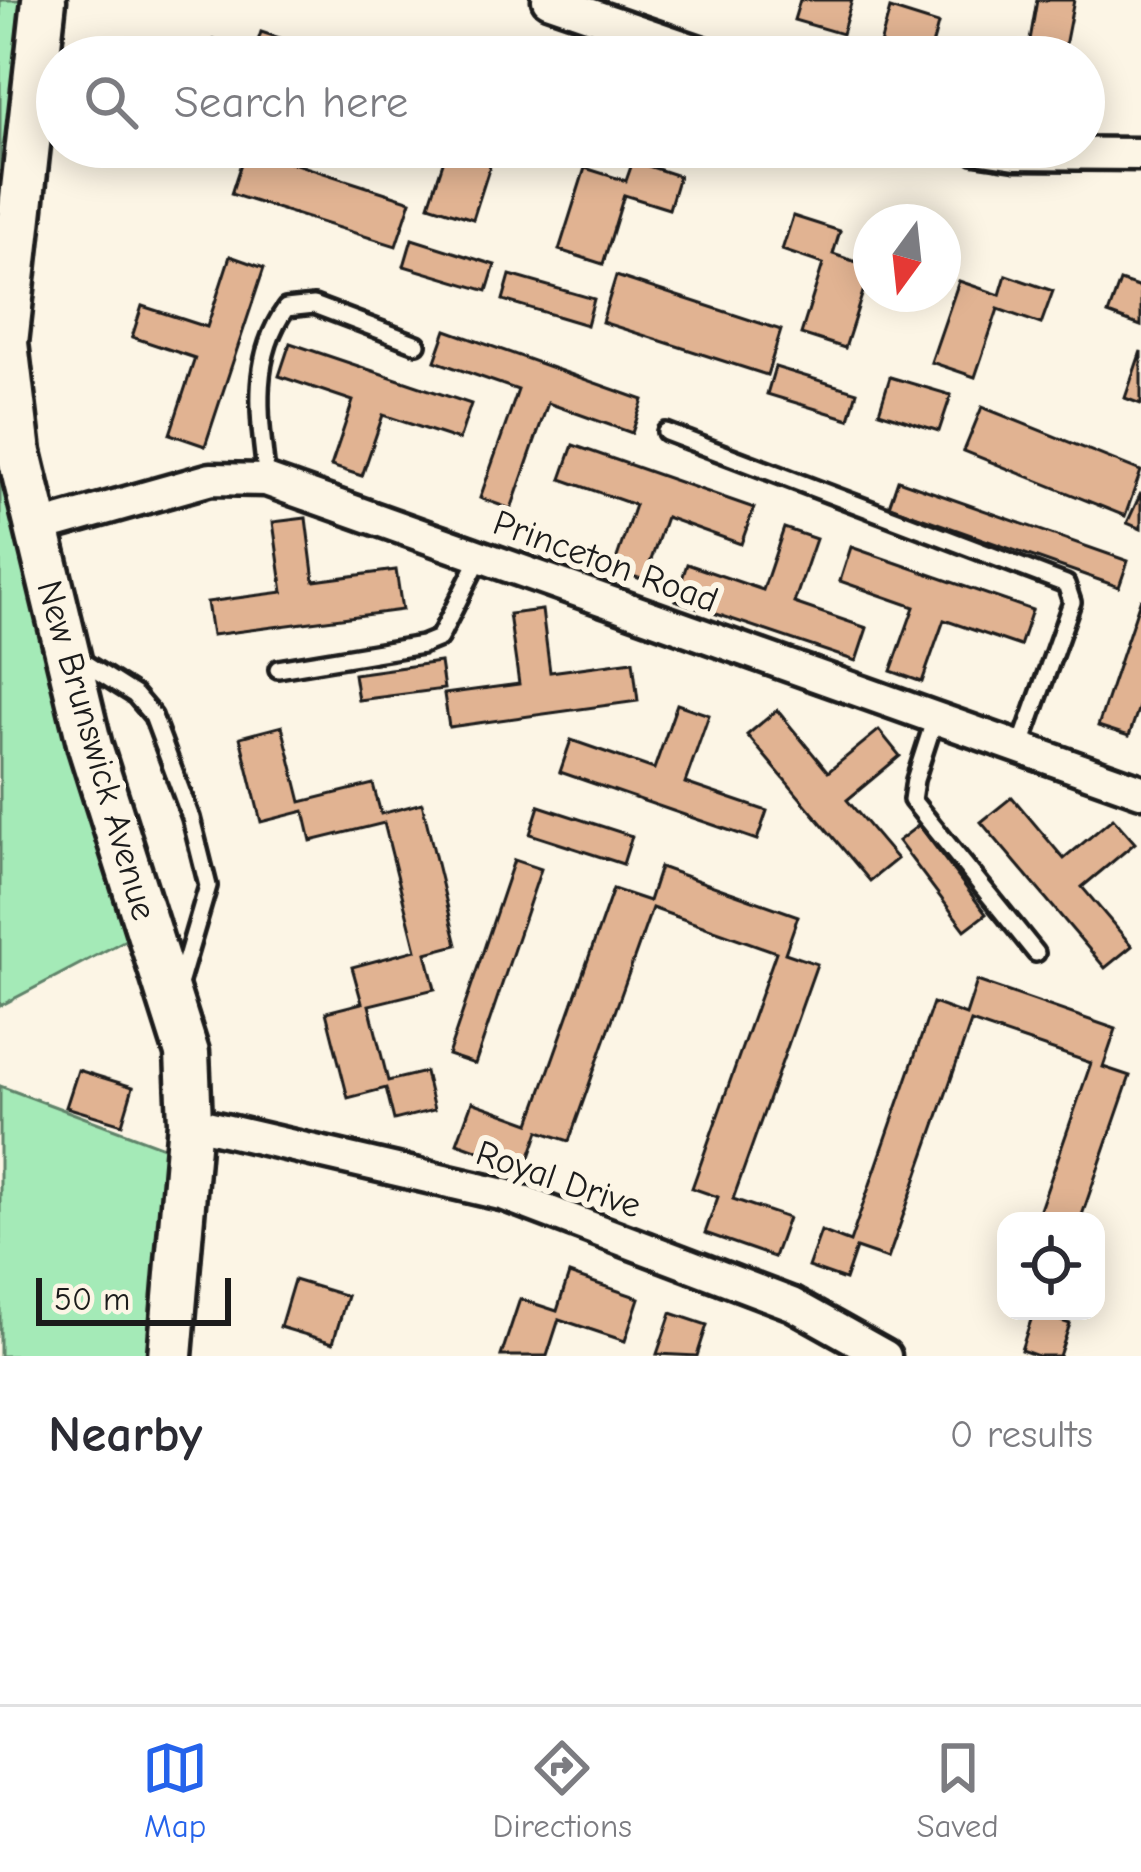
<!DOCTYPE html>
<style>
:root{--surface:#fff;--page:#f7f7f7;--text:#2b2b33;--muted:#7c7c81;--line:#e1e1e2;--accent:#2563eb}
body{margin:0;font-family:"Comic Neue",sans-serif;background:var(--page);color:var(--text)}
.controls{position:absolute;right:36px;bottom:36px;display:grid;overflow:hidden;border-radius:24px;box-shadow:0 6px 30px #0003}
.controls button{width:108px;height:108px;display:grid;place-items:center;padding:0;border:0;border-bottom:3px solid var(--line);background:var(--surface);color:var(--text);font:60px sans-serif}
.compass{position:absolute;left:853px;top:204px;width:108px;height:108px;border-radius:50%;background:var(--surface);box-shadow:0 6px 30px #0003;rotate:195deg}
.scale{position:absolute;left:36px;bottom:30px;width:195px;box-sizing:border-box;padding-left:12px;border:6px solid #1c1c1c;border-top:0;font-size:33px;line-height:42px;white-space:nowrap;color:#1c1c1c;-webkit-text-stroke:9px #fcf5e5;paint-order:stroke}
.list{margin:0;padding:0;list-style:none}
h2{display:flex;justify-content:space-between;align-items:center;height:156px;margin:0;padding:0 48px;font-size:51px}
h2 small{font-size:39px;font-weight:400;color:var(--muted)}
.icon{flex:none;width:66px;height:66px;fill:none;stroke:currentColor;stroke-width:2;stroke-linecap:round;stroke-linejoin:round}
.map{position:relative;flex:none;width:1141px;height:1356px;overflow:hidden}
.search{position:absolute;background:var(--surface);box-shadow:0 6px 30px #0003;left:36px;right:36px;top:36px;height:132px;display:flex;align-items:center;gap:30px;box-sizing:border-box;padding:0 42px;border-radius:66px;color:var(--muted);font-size:45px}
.sheet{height:348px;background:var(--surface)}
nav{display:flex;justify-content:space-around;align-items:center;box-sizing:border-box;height:168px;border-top:3px solid var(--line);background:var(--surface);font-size:33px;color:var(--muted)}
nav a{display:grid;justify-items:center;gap:6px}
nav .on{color:var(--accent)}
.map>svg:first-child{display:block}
.green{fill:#a4eab7;stroke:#60836a;stroke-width:3}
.building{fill:#e1b392;stroke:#1c1c1c;stroke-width:3}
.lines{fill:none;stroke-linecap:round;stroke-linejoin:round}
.lane-casing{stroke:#1c1c1c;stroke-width:24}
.street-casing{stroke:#1c1c1c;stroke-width:39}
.secondary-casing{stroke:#1c1c1c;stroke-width:51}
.lane{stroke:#fcf5e5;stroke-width:15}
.street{stroke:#fcf5e5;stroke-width:30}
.secondary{stroke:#fcf5e5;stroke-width:42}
.labels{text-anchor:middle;stroke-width:12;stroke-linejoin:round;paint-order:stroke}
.street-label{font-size:36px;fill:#1c1c1c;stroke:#fcf5e5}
</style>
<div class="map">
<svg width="1141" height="1356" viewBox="0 0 1141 1356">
<rect width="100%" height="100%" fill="#fcf5e5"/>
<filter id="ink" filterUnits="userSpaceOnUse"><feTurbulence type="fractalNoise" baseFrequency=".00833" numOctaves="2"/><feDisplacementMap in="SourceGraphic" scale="24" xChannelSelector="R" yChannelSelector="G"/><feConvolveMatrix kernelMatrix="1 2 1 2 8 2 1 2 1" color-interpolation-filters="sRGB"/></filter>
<g filter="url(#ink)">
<g class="green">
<path d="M0 0H38L0 408Z"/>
<path d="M0 420 154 925 0 1006Z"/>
<path d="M0 1086 190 1157 164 1356H0Z"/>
</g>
<g class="building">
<path d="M800 0H852L842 34 794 20Z"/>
<path d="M1037 0H1074L1065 46 1030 40Z"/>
<path d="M890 9 938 24 929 57H910L879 48Z"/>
<path d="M261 32 308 47 305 57H208L214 40 254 53Z"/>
<path d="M448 147H496L473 219 429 205Z"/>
<path d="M246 148 411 201 396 246 231 194Z"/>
<path d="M633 161 679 176 669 209 624 195 603 264 559 250 585 168 626 181Z"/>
<path d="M793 216 840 231 833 254 871 267 845 348 801 334 823 264 782 250Z"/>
<path d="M412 239 495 265 487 291 404 266Z"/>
<path d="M230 256 264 268 205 446 170 434 195 358 132 337 142 306 207 327Z"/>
<path d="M510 275 594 299 587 325 503 300Z"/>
<path d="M1006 275 1053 291 1041 324 998 309 975 377 931 362 959 281 1000 295Z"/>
<path d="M616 276 781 330 767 375 602 322Z"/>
<path d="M1120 281 1141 288V326L1108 314Z"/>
<path d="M446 330 643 400 632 433 548 403 511 509 480 498 518 390 435 361Z"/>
<path d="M290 343 471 404 459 440 383 415 362 476 331 466 353 401 279 376Z"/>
<path d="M1141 351V404L1125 398Z"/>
<path d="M775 367 857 392 849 419 767 394Z"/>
<path d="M890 377 951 395 939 431 879 412Z"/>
<path d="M982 407 1141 471 1125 516 964 451Z"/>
<path d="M573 445 754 508 741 544 666 517 644 580 613 569 635 505 561 479Z"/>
<path d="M898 480 1128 561 1119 587 889 506Z"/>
<path d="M1141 493V529L1127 523Z"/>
<path d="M306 518 314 581 396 570 402 610 212 635 207 602 283 592 273 522Z"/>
<path d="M784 528 816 539 794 603 867 628 856 661 675 600 687 564 763 590Z"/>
<path d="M851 547 1032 610 1020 646 944 620 922 682 891 671 914 607 840 581Z"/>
<path d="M1141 598V701L1129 736 1098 726Z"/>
<path d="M542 610 550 672 633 661 638 701 449 727 444 694 519 684 509 614Z"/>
<path d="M440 662 444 689 358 700 354 674Z"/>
<path d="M677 704 709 715 685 783 767 811 757 840 560 772 571 740 654 769Z"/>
<path d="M777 710 828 772 879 730 900 756 847 800 897 859 870 881 747 735Z"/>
<path d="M282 726 301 802 373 784 381 814 422 803 457 945 426 953 435 989 369 1005 388 1081 425 1072 434 1110 394 1120 386 1088 348 1098 326 1012 362 1003 352 967 416 950 384 823 311 841 304 811 261 822 240 737Z"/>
<path d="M1012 797 1064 859 1113 818 1135 843 1082 887 1132 946 1105 968 981 822Z"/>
<path d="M539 806 632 836 623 864 530 834Z"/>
<path d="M919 825 986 914 965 930 898 841Z"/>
<path d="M514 860 541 869 475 1064 448 1055Z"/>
<path d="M660 867 798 916 785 953 817 964 733 1199 788 1218 774 1257 705 1233 718 1197 692 1188 776 952 652 908 569 1141 539 1131 526 1168 457 1143 472 1102 530 1123 613 889 649 901Z"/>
<path d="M977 981 1116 1029 1103 1067 1130 1076 1080 1221H1036L1091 1063 971 1022 888 1259 856 1248 845 1280 808 1267 821 1231 850 1242 933 1003 966 1015Z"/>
<path d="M78 1070 133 1087 122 1124 66 1107Z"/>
<path d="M569 1274 639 1298 625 1341 559 1319 547 1356H501L520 1299 557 1311Z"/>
<path d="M294 1280 347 1296 333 1343 280 1327Z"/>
<path d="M1024 1311H1049L1047 1316 1070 1324 1059 1356H1038L1021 1350 1033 1314Z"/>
<path d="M671 1313 707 1325 697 1356 657 1354Z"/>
</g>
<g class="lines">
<g class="lane-casing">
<g id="lane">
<path d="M666 432 1066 584 1072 602 1020 748"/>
<path d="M267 481C260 422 249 359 286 308L314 305 417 344"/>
<path d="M75 657 135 695 153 716 191 818 208 886 178 988"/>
<path d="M278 669 422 645 439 638 480 557"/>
<path d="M935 718 915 780 912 800 1036 953"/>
</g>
</g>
<g class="street-casing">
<g id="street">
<path d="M548 0 714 57"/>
<path d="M976 147 1016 153 1141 154"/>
<path d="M37 528 211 479 266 480 1141 791"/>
<path d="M190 1122 505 1195 792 1304 885 1356"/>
</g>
</g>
<g class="secondary-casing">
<path id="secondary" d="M44 0 6 343 19 453 90 747 187 1053 190 1122 170 1356"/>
</g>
<use href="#lane" class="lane"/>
<use href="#street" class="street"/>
<use href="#secondary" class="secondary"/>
</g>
</g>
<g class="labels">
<g class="street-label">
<text transform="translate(606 560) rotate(20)" y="13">Princeton Road</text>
<text transform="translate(98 750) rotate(74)" y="13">New Brunswick Avenue</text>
<text transform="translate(559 1178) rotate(19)" y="13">Royal Drive</text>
</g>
</g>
</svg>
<div class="controls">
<button><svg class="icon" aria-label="locate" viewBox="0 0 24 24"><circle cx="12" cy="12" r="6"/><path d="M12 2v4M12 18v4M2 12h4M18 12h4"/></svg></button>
</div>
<svg class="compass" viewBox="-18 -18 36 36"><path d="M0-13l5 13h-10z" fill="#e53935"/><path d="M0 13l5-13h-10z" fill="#7c7c81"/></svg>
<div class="scale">50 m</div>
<div class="search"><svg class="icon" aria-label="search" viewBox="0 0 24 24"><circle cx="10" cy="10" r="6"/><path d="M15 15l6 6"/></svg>Search here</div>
</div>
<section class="sheet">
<h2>Nearby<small>0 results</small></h2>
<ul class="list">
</ul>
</section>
<nav>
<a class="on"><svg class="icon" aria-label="map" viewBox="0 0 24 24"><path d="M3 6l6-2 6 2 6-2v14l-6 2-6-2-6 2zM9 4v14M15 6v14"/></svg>Map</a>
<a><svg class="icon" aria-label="directions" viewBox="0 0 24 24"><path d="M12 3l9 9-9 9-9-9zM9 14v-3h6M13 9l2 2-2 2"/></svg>Directions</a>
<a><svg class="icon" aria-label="saved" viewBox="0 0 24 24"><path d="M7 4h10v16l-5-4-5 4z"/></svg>Saved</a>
</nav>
